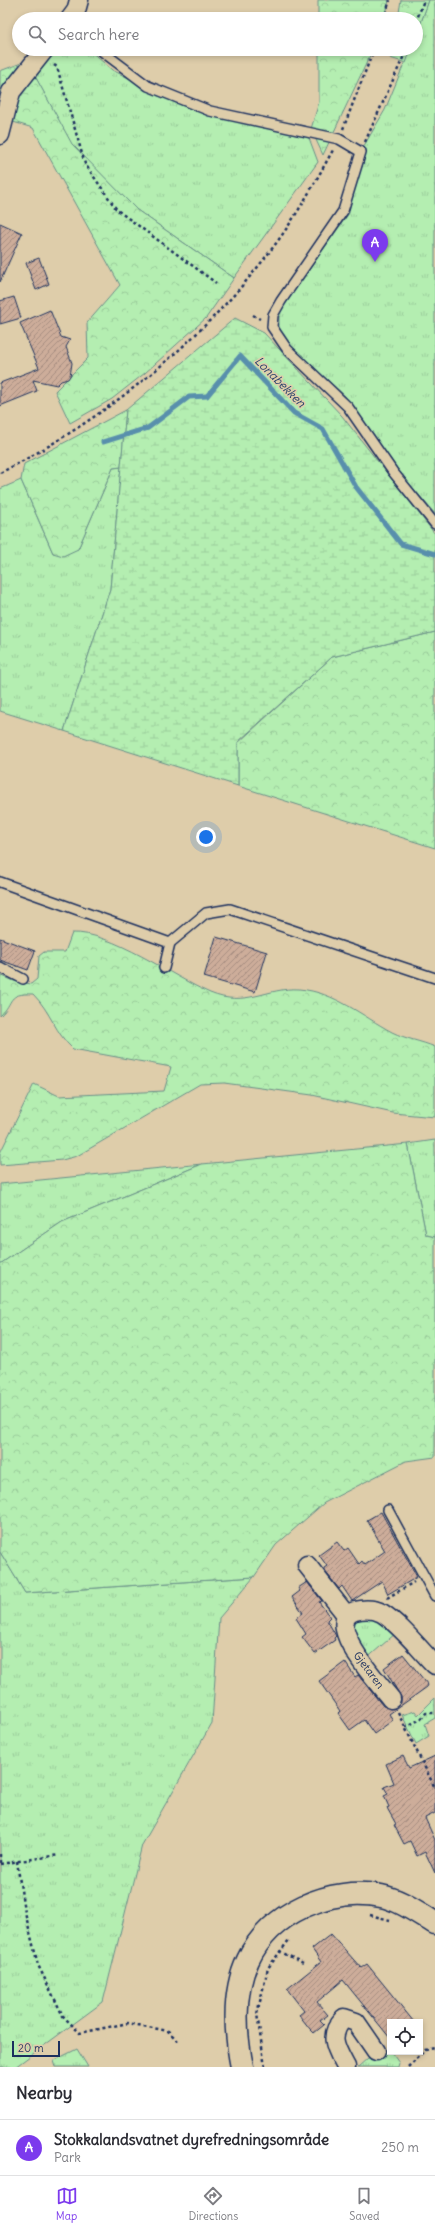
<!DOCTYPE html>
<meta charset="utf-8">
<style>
:root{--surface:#fff;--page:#f7f7f7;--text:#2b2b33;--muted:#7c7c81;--line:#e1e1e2;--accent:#7c3aed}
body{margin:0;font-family:Delius,sans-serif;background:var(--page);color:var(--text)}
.controls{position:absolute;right:12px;bottom:12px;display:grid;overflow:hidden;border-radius:0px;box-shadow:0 2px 6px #0003}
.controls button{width:36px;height:36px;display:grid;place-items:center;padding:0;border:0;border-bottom:1px solid var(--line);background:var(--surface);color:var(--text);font:20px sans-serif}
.scale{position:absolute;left:12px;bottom:10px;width:48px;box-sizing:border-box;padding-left:4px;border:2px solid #1b2f5e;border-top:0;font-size:11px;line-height:14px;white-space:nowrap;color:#1b2f5e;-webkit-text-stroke:3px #decdaa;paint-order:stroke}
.you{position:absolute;left:206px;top:837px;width:14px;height:14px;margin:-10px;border:3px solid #fff;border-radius:50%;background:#1a73e8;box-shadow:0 0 0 6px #1a73e833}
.badge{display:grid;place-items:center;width:26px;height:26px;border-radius:50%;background:var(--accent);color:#fff;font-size:13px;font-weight:700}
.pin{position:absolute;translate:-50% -33px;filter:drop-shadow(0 1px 2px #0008)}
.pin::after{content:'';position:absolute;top:21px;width:14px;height:12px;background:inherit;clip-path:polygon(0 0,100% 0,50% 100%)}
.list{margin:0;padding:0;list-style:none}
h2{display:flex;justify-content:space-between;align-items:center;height:52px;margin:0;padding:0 16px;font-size:17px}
h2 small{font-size:13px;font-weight:400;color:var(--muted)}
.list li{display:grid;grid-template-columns:26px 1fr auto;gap:12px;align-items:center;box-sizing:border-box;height:56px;padding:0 16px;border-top:1px solid var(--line)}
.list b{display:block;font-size:15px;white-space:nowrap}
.list p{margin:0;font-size:13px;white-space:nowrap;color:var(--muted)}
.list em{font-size:13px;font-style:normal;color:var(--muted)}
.icon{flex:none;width:22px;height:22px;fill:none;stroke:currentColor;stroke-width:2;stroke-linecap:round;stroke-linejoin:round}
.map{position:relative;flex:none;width:435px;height:2067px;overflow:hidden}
.search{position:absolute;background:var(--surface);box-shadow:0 2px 6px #0003;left:12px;right:12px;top:12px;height:44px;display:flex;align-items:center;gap:10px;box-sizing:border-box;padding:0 14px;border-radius:22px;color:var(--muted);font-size:15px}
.sheet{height:108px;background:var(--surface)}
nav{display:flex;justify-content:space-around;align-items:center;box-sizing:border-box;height:56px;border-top:1px solid var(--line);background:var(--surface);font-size:11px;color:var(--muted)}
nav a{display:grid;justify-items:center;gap:2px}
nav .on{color:var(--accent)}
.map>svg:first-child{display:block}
.grass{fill:url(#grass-tufts);stroke:#688e88}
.forest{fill:url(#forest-crowns);stroke:#688e88}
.wetland{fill:url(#wetland-marsh);stroke:#688e88}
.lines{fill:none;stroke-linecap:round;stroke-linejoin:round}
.stream{stroke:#588fac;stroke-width:5}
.building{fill:url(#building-hatch);stroke:#1b2f5e}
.service-casing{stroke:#1b2f5e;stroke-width:12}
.minor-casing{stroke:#1b2f5e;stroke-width:21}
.tertiary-casing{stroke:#1b2f5e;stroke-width:25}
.path{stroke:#1b2f5e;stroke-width:2.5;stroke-dasharray:3 3;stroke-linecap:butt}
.service{stroke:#decdaa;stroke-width:9}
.minor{stroke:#decdaa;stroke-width:18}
.tertiary{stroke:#decdaa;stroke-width:22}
.labels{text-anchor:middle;stroke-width:3;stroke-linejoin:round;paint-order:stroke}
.street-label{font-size:11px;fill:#1b2f5e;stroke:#decdaa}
.water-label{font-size:12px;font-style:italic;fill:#253f6b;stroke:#decdaa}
</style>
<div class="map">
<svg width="435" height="2067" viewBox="0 0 435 2067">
<defs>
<pattern id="grass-tufts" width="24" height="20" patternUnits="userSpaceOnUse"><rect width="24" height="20" fill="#b4eeb1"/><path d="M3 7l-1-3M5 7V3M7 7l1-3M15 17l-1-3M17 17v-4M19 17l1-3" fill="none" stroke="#9acc9b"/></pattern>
<pattern id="forest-crowns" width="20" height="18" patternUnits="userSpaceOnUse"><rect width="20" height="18" fill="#b4eeb1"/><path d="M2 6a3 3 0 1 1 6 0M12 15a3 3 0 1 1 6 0" fill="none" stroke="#9acc9b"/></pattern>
<pattern id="wetland-marsh" width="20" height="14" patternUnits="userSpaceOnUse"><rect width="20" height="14" fill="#b4eeb1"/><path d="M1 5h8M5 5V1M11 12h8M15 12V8" fill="none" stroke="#9acc9b"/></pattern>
<pattern id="building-hatch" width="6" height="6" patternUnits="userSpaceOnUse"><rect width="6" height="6" fill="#cdad9a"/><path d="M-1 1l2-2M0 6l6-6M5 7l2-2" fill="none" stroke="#a68d81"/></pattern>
</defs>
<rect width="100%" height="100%" fill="#decdaa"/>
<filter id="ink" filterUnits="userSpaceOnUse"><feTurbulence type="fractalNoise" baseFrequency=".025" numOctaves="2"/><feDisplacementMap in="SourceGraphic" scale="8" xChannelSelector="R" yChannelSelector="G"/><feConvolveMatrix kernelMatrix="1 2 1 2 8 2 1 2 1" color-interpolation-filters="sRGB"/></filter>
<g filter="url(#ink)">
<g class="grass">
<path d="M429 0H435V514L399 471 345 396 283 339 279 326V312L349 213 355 161 385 110 410 49H416V36Z"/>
<path d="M55 49H88L112 70 202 113 309 138 318 162 234 278 137 210 71 144 35 76Z"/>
<path d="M121 467 110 589 64 731 0 711V489L21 480 53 553 78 549 113 468Z"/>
<path d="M435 1140V1237L426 1235 408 1144Z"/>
<path d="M202 1164 62 1222 0 1264V1184Z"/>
<path d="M0 1552 25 1593 254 1577 219 1618 212 1723 142 1845 103 2002 15 2067H0Z"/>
<path d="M367 1616 379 1617 396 1633 365 1660 352 1633 356 1621Z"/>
<path d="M435 1698V1718L425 1724 429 1736 416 1744 402 1715 415 1711 418 1715Z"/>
<path d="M77 2049 88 2067H55L53 2061Z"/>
<path d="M389 2049 399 2063 398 2067H358L368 2058 374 2060Z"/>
</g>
<g class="forest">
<path d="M318 0H389L385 19H318Z"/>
<path d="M401 0H429L416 36V19H398Z"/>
<path d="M319 49H373L323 155 311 129 319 102Z"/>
<path d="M392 49H411L406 63 390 58Z"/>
<path d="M24 62 35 76 72 144 137 210 234 278 206 318 145 373 112 399 70 423 55 391 88 358 87 323 120 285 33 128 0 118V71Z"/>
<path d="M126 410 121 467 113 468 78 549 63 556 53 553 21 480 24 464Z"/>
<path d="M435 632V848L238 786V743L332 657Z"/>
<path d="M72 933C111 931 173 977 210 993 246 1008 267 987 299 989 335 992 362 1016 392 1032 406 1039 421 1041 435 1047V1117L393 1113 312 1095 224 1083 200 1084 77 1156 62 1160 0 1165V1153L34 1084 59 1096 164 1091 171 1067 73 1049C55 1033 51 1012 33 994 6 993 15 1002 0 1016V975L14 981 31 984 37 979 39 956 44 952H65Z"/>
<path d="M408 1144 426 1235 435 1237V1457L406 1461 324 1503 276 1545 254 1577 25 1593 0 1552V1264L62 1222 202 1164Z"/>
</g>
<path class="wetland" d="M235 318 264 333 342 416 435 534V632L332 657 238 742V786L64 731 110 589 126 410Z"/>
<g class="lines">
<path class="stream" d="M103 442 148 428 189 397 207 396 240 356 294 413 323 429 356 487 401 544 435 554"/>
</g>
<g class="building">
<path d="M0 223 22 233 0 282Z"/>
<path d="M39 258 49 284 36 290 26 263Z"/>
<path d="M14 297 21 318 0 324V301Z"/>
<path d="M50 310 61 337 70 340 66 347 72 363 70 376 68 379 61 381 57 385 33 380 37 391 0 406V383L39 368 20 323Z"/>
<path d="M216 937 267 952 255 992 204 977Z"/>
<path d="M0 938 35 951 28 970 0 960Z"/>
<path d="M381 1512 417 1577 388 1594 382 1581 352 1601 342 1586 339 1589 324 1570V1568L327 1566 319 1555 337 1542 344 1551 348 1548 359 1564 362 1561 365 1565 385 1551 367 1520Z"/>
<path d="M307 1582 322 1601 319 1602 330 1617 327 1620 336 1636 334 1638 335 1640 315 1654 302 1637 306 1634 296 1618 303 1613 292 1597 300 1591 298 1588Z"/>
<path d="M403 1654 428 1685 427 1687 389 1714 393 1720 374 1734 364 1720 350 1730 338 1713 340 1711 319 1681 345 1662 355 1677 358 1675 383 1706 393 1709 401 1703V1697L384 1668Z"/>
<path d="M403 1756 409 1768 435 1756V1813L425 1818 435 1840V1873L425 1852 417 1856 410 1841 404 1844 394 1825 396 1824 387 1808 389 1807 384 1796 388 1794 384 1787 394 1783 386 1764Z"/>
<path d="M331 1934 361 1968 367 1964 414 2022H390V2038L343 1980 317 2002 328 2015 320 2021 324 2025 314 2033 310 2029 299 2015 304 2011 287 1989 321 1962 312 1949Z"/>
</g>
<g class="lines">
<g class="service-casing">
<g id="service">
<path d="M99 49 148 86 210 111 339 139 361 152 343 211 281 301 273 315 272 327 287 349 348 407 393 472 435 524"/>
<path d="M0 882 170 943 164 968"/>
<path d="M170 943 206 913 230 909 435 978"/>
<path d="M0 967 23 979"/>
<path d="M388 1510 435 1596"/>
</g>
</g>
<g class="minor-casing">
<g id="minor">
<path d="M70 19 76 11 79 0"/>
<path d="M0 135 11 92 45 49"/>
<path d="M307 1565 347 1616"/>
<path d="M391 1699C382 1687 320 1621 355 1611 364 1609 374 1609 382 1613 401 1625 419 1649 435 1665"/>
<path d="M346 2067C336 2048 327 2036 344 2018L356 2022 376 2051"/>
</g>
</g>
<g class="tertiary-casing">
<path id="tertiary" d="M242 2067C235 2032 232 1993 248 1960 270 1912 331 1886 381 1896 401 1900 418 1913 435 1923"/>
</g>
<g class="path">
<path d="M384 19 390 0"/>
<path d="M416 22 424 0"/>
<path d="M54 65 57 67 85 164 117 210 216 283"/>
<path d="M343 129 374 49"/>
<path d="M365 142 407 49"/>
<path d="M253 315 260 319"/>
<path d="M0 473C103 420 201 343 271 250 295 219 314 184 333 150"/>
<path d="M387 1598 414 1582"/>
<path d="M398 1713 435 1788"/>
<path d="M405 1727 421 1719 426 1713H435"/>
<path d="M0 1854V1863"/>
<path d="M17 1861 23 1904 38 1965 63 2016 80 2033 128 2023 168 2031 179 2042"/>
<path d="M0 1864 59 1855"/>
<path d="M370 1915 390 1920"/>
<path d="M279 1951 303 1963"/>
<path d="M265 2067 257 2014 268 1968 289 1940"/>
<path d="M408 2067 425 2050 435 2048"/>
</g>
<use href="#service" class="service"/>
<use href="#minor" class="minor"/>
<use href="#tertiary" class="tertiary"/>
</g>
</g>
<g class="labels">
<g class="street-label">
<text transform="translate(369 1670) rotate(53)" y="4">Gjetaren</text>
</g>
<g class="water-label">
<text transform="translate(280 382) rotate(45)" y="4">Lonabekken</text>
</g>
</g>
</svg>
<div class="controls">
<button><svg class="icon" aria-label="locate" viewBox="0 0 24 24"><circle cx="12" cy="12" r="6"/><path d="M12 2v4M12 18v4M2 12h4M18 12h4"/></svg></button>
</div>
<div class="scale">20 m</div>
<div class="you"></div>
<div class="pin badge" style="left:375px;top:262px">A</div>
<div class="search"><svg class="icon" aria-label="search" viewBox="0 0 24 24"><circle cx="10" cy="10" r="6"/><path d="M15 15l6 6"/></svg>Search here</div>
</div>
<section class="sheet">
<h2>Nearby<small></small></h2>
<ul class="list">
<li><span class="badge">A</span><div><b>Stokkalandsvatnet dyrefredningsområde</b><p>Park</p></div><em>250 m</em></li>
</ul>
</section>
<nav>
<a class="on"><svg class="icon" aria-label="map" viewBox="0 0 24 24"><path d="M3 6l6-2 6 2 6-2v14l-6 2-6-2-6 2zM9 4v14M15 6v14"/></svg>Map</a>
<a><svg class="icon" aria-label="directions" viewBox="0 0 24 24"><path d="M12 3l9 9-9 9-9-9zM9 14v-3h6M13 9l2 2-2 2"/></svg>Directions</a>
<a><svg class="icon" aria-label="saved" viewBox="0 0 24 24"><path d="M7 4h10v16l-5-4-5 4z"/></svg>Saved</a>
</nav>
